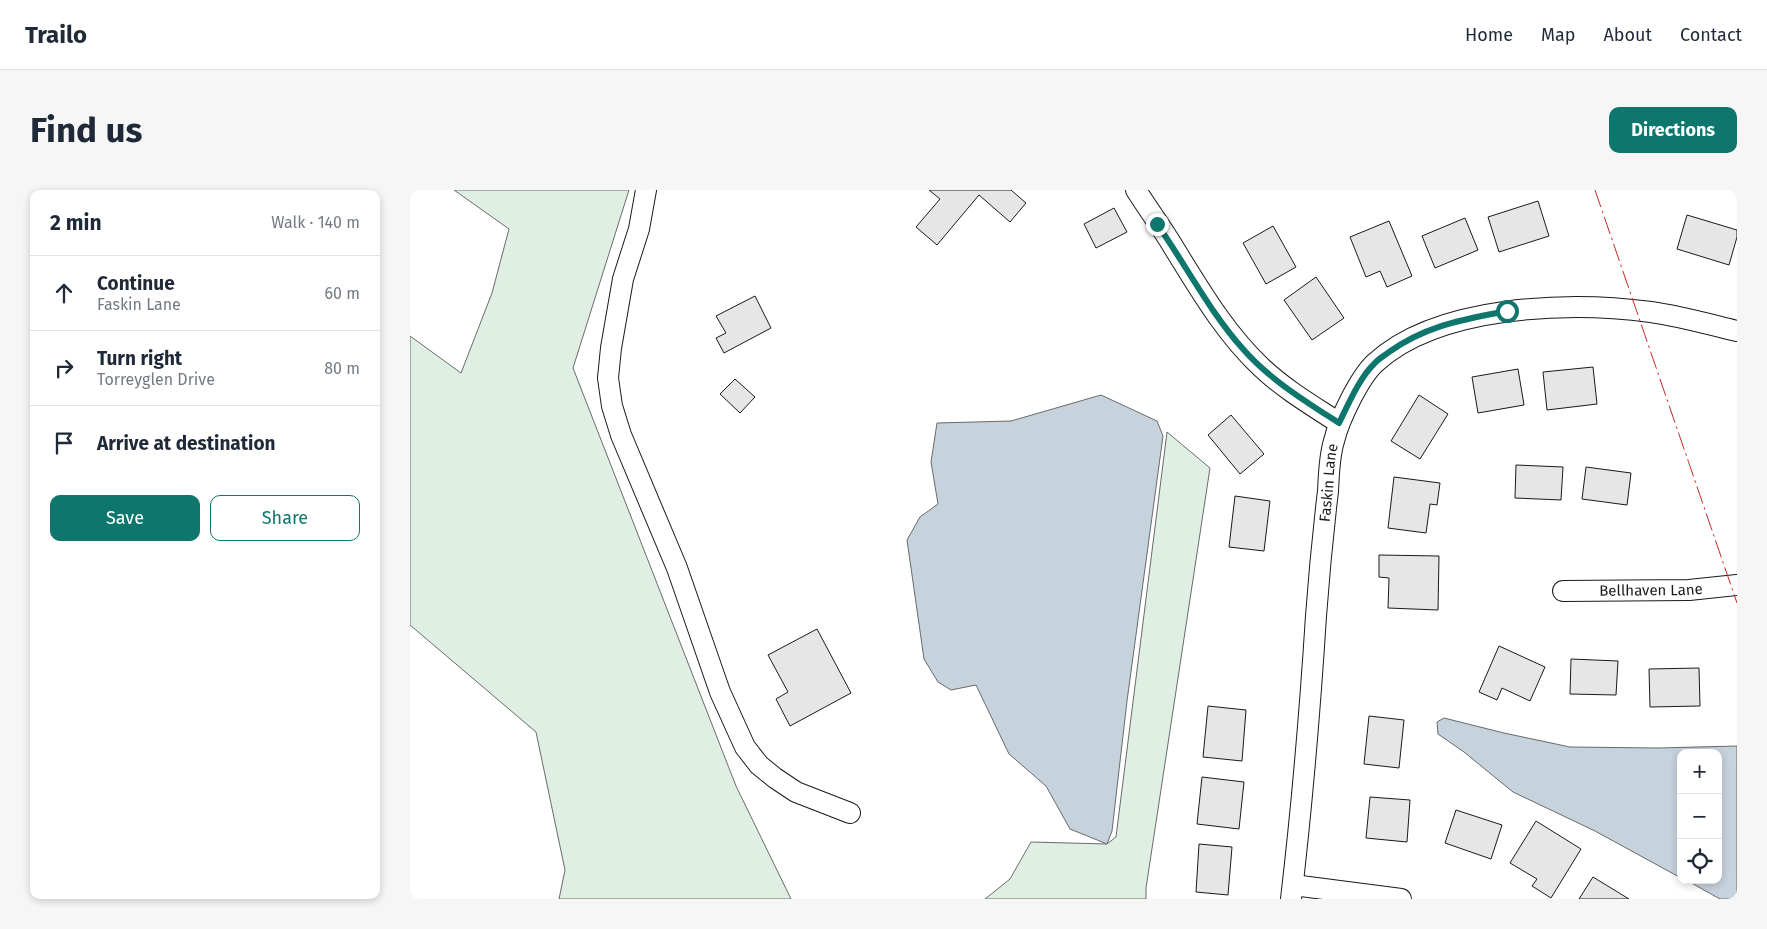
<!DOCTYPE html>
<meta charset="utf-8">
<style>
:root{--surface:#fff;--page:#f6f6f7;--text:#1f2937;--muted:#747a83;--line:#e0e1e3;--accent:#0f766e}
body{margin:0;font-family:"Fira Sans",sans-serif;background:var(--page);color:var(--text)}
.controls{position:absolute;right:15px;bottom:15px;display:grid;overflow:hidden;border-radius:10px;box-shadow:0 2px 8px #0003}
.controls button{width:45px;height:45px;display:grid;place-items:center;padding:0;border:0;border-bottom:1px solid var(--line);background:var(--surface);color:var(--text);font:25px sans-serif}
.stop{position:absolute;width:15px;height:15px;margin:-11px;border:4px solid #0f766e;border-radius:50%;background:#fff}
.stop.end{background:#0f766e;border-color:#fff;box-shadow:0 1px 5px #0008}
.list{margin:0;padding:0;list-style:none}
h2{display:flex;justify-content:space-between;align-items:center;height:65px;margin:0;padding:0 20px;font-size:21px}
h2 small{font-size:16px;font-weight:400;color:var(--muted)}
.list li{display:grid;grid-template-columns:32px 1fr auto;gap:15px;align-items:center;box-sizing:border-box;height:75px;padding:0 20px;border-top:1px solid var(--line)}
.list b{display:block;font-size:19px;white-space:nowrap}
.list p{margin:0;font-size:16px;white-space:nowrap;color:var(--muted)}
.list em{font-size:16px;font-style:normal;color:var(--muted)}
.actions{display:flex;gap:10px;padding:15px 20px}
.actions a{flex:1;padding:11px 0;border:1px solid var(--accent);border-radius:10px;text-align:center;font-size:18px;color:var(--accent)}
.actions .main{background:var(--accent);color:#fff}
.icon{flex:none;width:28px;height:28px;fill:none;stroke:currentColor;stroke-width:2;stroke-linecap:round;stroke-linejoin:round}
.map{position:relative;flex:none;width:1327px;height:709px;overflow:hidden;border-radius:10px}
header{display:flex;align-items:center;gap:30px;box-sizing:border-box;height:70px;padding:0 25px;background:var(--surface);border-bottom:1px solid var(--line)}
header strong{font-size:24px}
nav{display:flex;gap:28px;margin-inline-start:auto;font-size:18px}
.intro{display:flex;align-items:center;justify-content:space-between;box-sizing:border-box;height:120px;padding:0 30px}
h1{margin:0;font-size:35px}
.button{padding:12px 22px;border-radius:10px;background:var(--accent);color:#fff;font-size:18px;font-weight:700}
main{display:flex;gap:30px;padding:0 30px}
aside{flex:1;background:var(--surface);border-radius:10px;box-shadow:0 2px 8px #0003}
.map>svg:first-child{display:block}
.green{fill:#e0efe3;stroke:#6a6a6a}
.water{fill:#c6d2dc;stroke:#6a6a6a}
.building{fill:#e6e6e6;stroke:#1a1a1a}
.lines{fill:none;stroke-linecap:round;stroke-linejoin:round}
.minor-casing{stroke:#1a1a1a;stroke-width:22}
.minor{stroke:#fff;stroke-width:20}
.power{stroke:#c62828;stroke-width:1;stroke-dasharray:18 4 2.5 4;stroke-linecap:butt}
.route{stroke:#0f766e;stroke-width:6}
.labels{text-anchor:middle;stroke-width:4;stroke-linejoin:round;paint-order:stroke}
.street-label{font-size:15px;fill:#1a1a1a;stroke:#fff}
</style>
<header>
<strong>Trailo</strong>
<nav><a>Home</a><a>Map</a><a>About</a><a>Contact</a></nav>
</header>
<div class="intro"><h1>Find us</h1><a class="button">Directions</a></div>
<main>
<aside>
<h2>2 min<small>Walk · 140 m</small></h2>
<ul class="list">
<li><svg class="icon" aria-label="ahead" viewBox="0 0 24 24"><path d="M12 20V5M6 11l6-6 6 6"/></svg><div><b>Continue</b><p>Faskin Lane</p></div><em>60 m</em></li>
<li><svg class="icon" aria-label="right" viewBox="0 0 24 24"><path d="M7 20v-9h11M14 6l5 5-5 5"/></svg><div><b>Turn right</b><p>Torreyglen Drive</p></div><em>80 m</em></li>
<li><svg class="icon" aria-label="arrive" viewBox="0 0 24 24"><path d="M6 21V4h12l-3 4 3 4H6"/></svg><div><b>Arrive at destination</b></div></li>
</ul>
<div class="actions"><a class="main">Save</a><a>Share</a></div>
</aside>
<div class="map">
<svg width="1327" height="709" viewBox="0 0 1327 709">
<rect width="100%" height="100%" fill="#fff"/>
<g class="green">
<path d="M44 0H219L163 178 326 596 381 709H149L155 680 126 542 0 435V146L51 183 82 103 99 39Z"/>
<path d="M757 242 800 278 736 698V709H575L600 689 621 652 697 654 706 647Z"/>
</g>
<g class="water">
<path d="M691 205 747 231 753 246 717 511 702 641 697 654 660 639 636 596 599 564 566 495 541 500 528 492 514 469 497 350 510 327 528 314 521 272 527 233 601 231Z"/>
<path d="M1034 528 1094 543 1160 557 1248 558 1327 556V709H1310L1276 690H1308V563H1271V688L1185 641 1103 602 1054 562 1028 544 1027 532Z"/>
</g>
<g class="building">
<path d="M519 0H601L616 13 600 32 569 5 527 55 506 37 530 9Z"/>
<path d="M1128 11 1139 46 1089 62 1078 27Z"/>
<path d="M704 18 717 42 686 58 674 34Z"/>
<path d="M1277 25 1327 40V47L1319 75 1267 59Z"/>
<path d="M1055 28 1068 60 1025 78 1012 46Z"/>
<path d="M979 31 1002 86 977 97 970 81 956 87 940 47Z"/>
<path d="M863 36 886 77 856 94 833 53Z"/>
<path d="M906 87 934 128 902 150 874 110Z"/>
<path d="M345 106 361 138 314 163 306 148 316 143 306 126Z"/>
<path d="M1183 177 1187 214 1137 220 1133 182Z"/>
<path d="M1108 179 1114 215 1068 223 1062 187Z"/>
<path d="M325 189 345 207 330 223 310 204Z"/>
<path d="M1009 205 1038 224 1010 269 981 251Z"/>
<path d="M821 225 854 264 830 284 798 245Z"/>
<path d="M1106 275 1153 277 1151 310 1105 308Z"/>
<path d="M1176 277 1221 283 1217 315 1172 309Z"/>
<path d="M984 287 1030 293 1027 315 1020 314 1016 343 978 338Z"/>
<path d="M825 306 860 311 854 361 819 357Z"/>
<path d="M969 365 1029 366 1028 420 978 418 979 388 969 387Z"/>
<path d="M407 439 441 503 380 536 366 509 378 502 358 465Z"/>
<path d="M1089 456 1135 477 1120 511 1092 498 1087 510 1069 502Z"/>
<path d="M1161 469 1208 471 1206 505 1160 504Z"/>
<path d="M1289 478 1290 516 1240 517 1239 479Z"/>
<path d="M798 516 836 520 832 571 793 567Z"/>
<path d="M959 526 994 530 989 578 954 574Z"/>
<path d="M792 587 834 592 829 639 787 634Z"/>
<path d="M960 607 1000 610 997 652 956 648Z"/>
<path d="M1046 620 1092 635 1081 669 1035 653Z"/>
<path d="M1126 631 1171 659 1141 708 1122 696 1127 689 1100 673Z"/>
<path d="M789 654 822 657 818 705 786 702Z"/>
<path d="M1183 687 1219 709H1169Z"/>
</g>
<g class="lines">
<g class="minor-casing">
<g id="minor">
<path d="M236 0 229 39 213 89 201 158 198 188 202 216 211 245 267 378 310 502 335 557 349 575 365 588 386 602 440 623"/>
<path d="M726 0C738 19 752 38 764 58 790 100 815 143 851 177 874 199 903 216 929 233"/>
<path id="s1" d="M1153 401 1279 400 1327 395"/>
<path d="M883 695 991 709"/>
<path id="s2" d="M881 709C892 615 900 521 906 426 909 385 913 343 918 301 919 285 919 267 924 251 929 230 949 188 965 173 1028 115 1160 111 1241 122 1269 126 1298 134 1327 141"/>
</g>
</g>
<use href="#minor" class="minor"/>
<path class="power" d="M1185 0 1327 413"/>
</g>
<g class="lines">
<path class="route" d="M747 34C776 75 799 121 833 159 859 189 895 211 929 233 938 215 950 187 964 174 968 169 974 166 979 162 1017 135 1052 130 1097 121"/>
</g>
<g class="labels">
<g class="street-label">
<text dy="5" stroke="none"><textPath href="#s2" startOffset="418">Faskin Lane</textPath></text>
<text dy="5" stroke="none"><textPath href="#s1" startOffset="88">Bellhaven Lane</textPath></text>
</g>
</g>
</svg>
<div class="controls">
<button>+</button>
<button>−</button>
<button><svg class="icon" aria-label="locate" viewBox="0 0 24 24"><circle cx="12" cy="12" r="6"/><path d="M12 2v4M12 18v4M2 12h4M18 12h4"/></svg></button>
</div>
<div class="stop" style="left:1097px;top:121px"></div>
<div class="stop end" style="left:747px;top:34px"></div>
</div>
</main>
